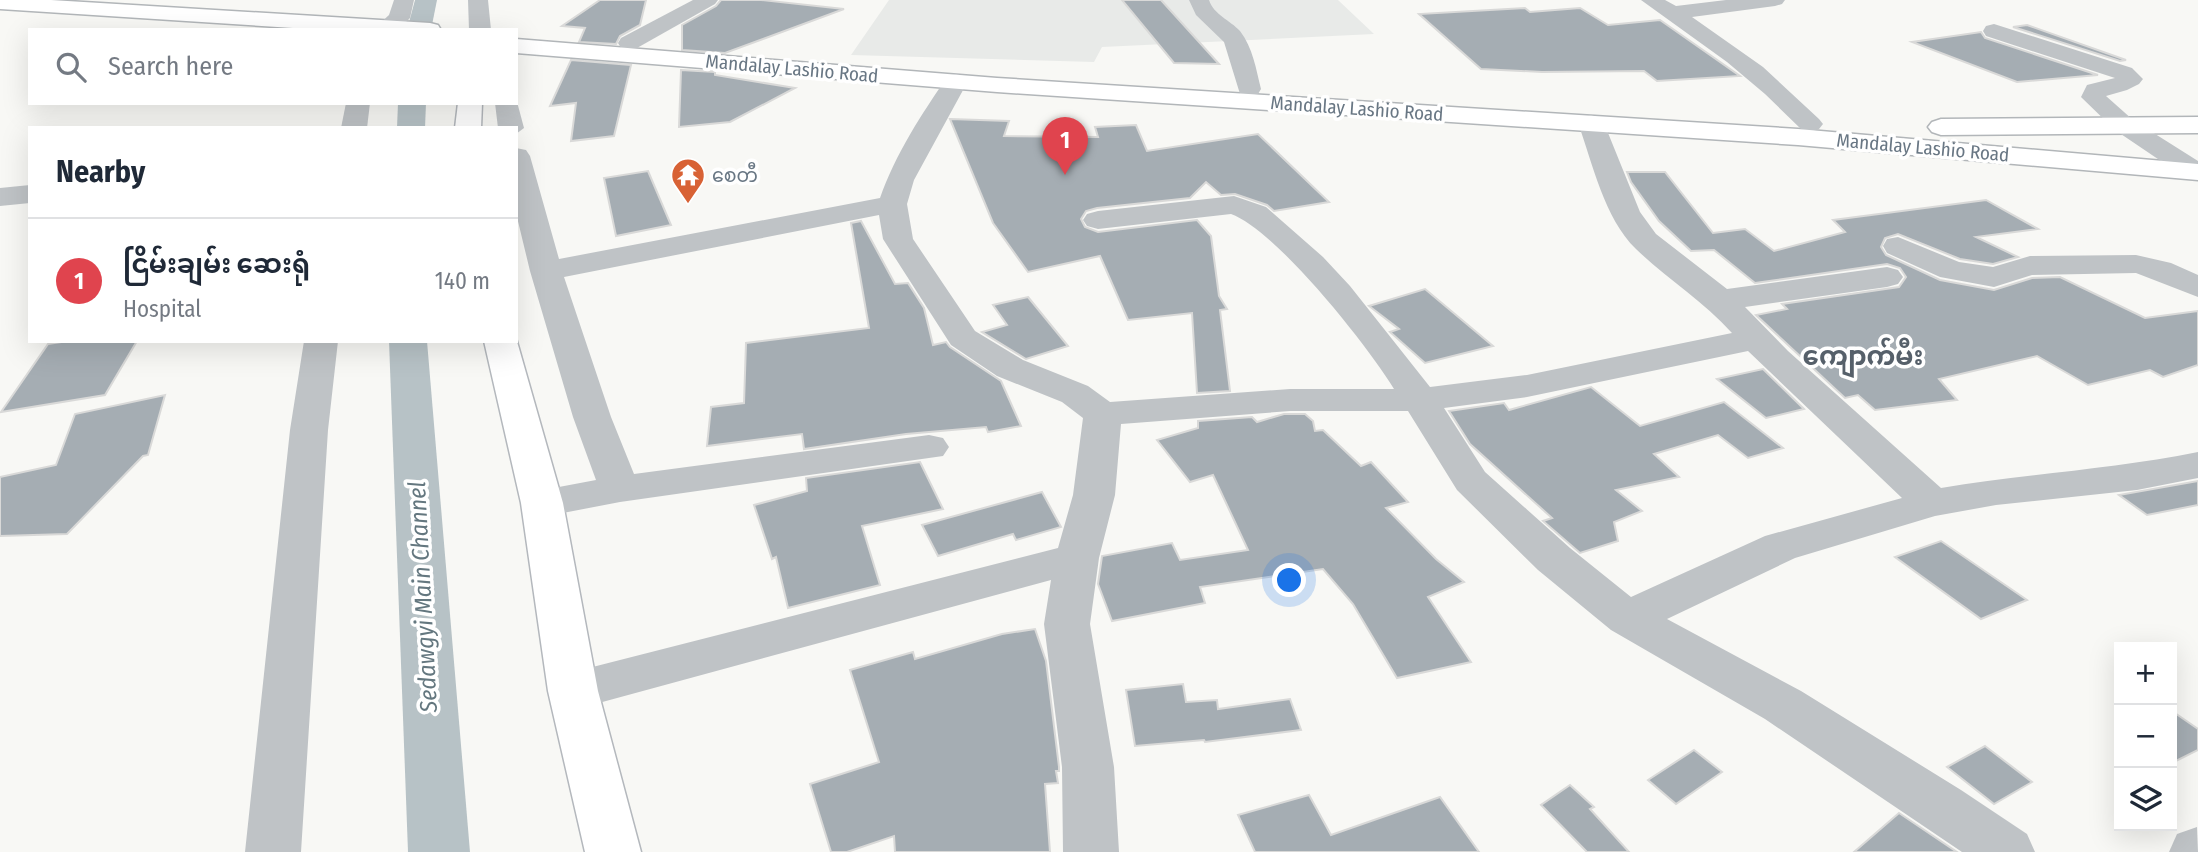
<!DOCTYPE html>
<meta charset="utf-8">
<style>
:root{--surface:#fff;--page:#f2f2f3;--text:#1f2937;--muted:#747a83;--line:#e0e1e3;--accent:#d86235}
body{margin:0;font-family:"Fira Sans Condensed","Noto Sans Myanmar",sans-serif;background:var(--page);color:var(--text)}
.controls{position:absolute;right:21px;bottom:21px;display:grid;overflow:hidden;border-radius:0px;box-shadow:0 7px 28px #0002}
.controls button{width:63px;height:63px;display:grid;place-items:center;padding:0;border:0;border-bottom:2px solid var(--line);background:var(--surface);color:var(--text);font:35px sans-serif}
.you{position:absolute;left:1290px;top:581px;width:24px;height:24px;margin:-18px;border:5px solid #fff;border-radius:50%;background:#1a73e8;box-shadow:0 0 0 10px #1a73e833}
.badge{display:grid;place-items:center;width:46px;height:46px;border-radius:50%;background:var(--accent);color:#fff;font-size:23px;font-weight:700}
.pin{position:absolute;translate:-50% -58px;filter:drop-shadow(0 2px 4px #0008)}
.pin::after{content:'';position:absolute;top:37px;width:24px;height:21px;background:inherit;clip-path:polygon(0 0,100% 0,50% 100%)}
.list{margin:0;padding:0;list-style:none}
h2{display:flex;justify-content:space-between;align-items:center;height:91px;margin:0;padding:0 28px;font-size:30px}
h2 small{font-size:23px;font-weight:400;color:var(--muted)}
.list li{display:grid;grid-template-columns:46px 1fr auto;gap:21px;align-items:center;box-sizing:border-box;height:126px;padding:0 28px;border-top:2px solid var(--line)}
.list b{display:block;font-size:26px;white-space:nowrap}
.list p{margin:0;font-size:23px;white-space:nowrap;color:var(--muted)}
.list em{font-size:23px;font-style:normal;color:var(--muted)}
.icon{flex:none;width:38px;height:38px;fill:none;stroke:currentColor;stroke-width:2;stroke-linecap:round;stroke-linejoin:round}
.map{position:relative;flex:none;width:2198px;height:852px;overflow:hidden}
.search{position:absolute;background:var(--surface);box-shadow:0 7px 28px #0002;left:28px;top:28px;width:490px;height:77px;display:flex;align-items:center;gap:18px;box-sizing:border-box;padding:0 24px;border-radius:0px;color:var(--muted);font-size:26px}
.panel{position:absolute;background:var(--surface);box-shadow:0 7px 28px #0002;left:28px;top:126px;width:490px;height:217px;border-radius:0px}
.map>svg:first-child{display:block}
.built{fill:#e8eae8}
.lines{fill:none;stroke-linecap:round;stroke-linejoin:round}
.canal{fill:#b7c2c6;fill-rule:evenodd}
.building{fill:#a5adb3;stroke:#d9d9d8;stroke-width:2}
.secondary-casing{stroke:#b4b8bd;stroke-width:3}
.highway-casing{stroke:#b2b6b9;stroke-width:3}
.street{fill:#bfc3c6;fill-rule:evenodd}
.secondary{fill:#fff;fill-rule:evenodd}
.highway{fill:#fff;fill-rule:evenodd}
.labels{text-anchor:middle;stroke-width:7;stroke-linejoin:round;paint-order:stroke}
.far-street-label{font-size:19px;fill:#697784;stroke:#fff}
.far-poi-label{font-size:19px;fill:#697784;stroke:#fff;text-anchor:start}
.water-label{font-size:24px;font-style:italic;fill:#64777f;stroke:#fff}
.quarter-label{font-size:26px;font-weight:bold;fill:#56606a;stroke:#fff}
</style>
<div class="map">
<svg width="2198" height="852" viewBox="0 0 2198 852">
<rect width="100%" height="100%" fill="#f8f8f5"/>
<path class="built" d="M889 0H1338L1374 34 1102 47 1094 62 851 55Z"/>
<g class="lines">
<g class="canal">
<path d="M415 0H437L431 30H407Z"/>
<path d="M398 103H426L425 128H397Z"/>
<path d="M389 341H427L470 852H408Z"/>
</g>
</g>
<g class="building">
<path d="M600 0H646L640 25 620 36 616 44 579 42 585 28 562 26Z"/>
<path d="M721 0H761L844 9 725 53 682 50V25L716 6Z"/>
<path d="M1122 0H1161L1219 64 1174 63Z"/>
<path d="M1525 8 1530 12 1580 8 1608 25 1660 20 1740 76 1657 81 1644 71 1542 72 1481 69 1419 14Z"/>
<path d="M2027 25 2126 60 2120 61 2013 27Z"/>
<path d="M1981 32 1985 38 2098 75 2017 82 1912 42Z"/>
<path d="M571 60 631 65 614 136 571 141 576 103 550 106Z"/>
<path d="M681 70 715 72V75L795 88 730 122 679 127Z"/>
<path d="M950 119 1009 121 1004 136 1098 137 1095 127 1136 125 1147 151 1258 134 1329 202 1274 211 1267 205 1235 194 1221 195 1206 182 1190 198 1097 208 1086 211 1081 219 1085 227 1098 232 1197 220 1211 236 1219 296 1227 309 1220 310 1230 391 1197 393 1192 313 1128 320 1100 256 1028 272 993 223Z"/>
<path d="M648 171 671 225 616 236 604 178Z"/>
<path d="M1627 172H1665L1713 233 1745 229 1774 251 1845 232 1833 220 1986 200 2038 229 1976 237 2018 257 1993 264 1960 259 1898 234 1885 238 1881 247 1886 255 1940 280 1994 290 2032 278 2060 277 2145 318 2198 311V365L2163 377 2150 370 2088 385 2037 356 1939 379 1957 400 1875 410 1858 395 1845 398 1756 315 1787 309 1782 304 1899 287 1906 277 1900 268 1887 264 1755 283 1714 250 1691 251 1659 221 1631 182Z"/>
<path d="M861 221 895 284 908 283 924 308 933 345 946 342 950 347 1001 381 1021 426 988 432 986 427 906 434 804 449 802 434 707 446 711 407 744 403 746 343 869 328 851 223Z"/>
<path d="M1425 289 1493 346 1425 363 1390 332 1399 329 1369 306Z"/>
<path d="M1028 297 1068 346 1026 359 982 332 1007 325 993 305Z"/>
<path d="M68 341H137L105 395 1 412 48 344Z"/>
<path d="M1763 369 1804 409 1766 418 1717 379Z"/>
<path d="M1591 387 1640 426 1724 402 1783 448 1748 458 1718 435 1654 454 1679 477 1616 490 1642 511 1614 522 1618 541 1580 553 1543 521 1552 518 1470 444 1449 411 1504 403 1509 410Z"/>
<path d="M165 395 148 455 143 456 67 534 0 536V477L56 465 75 414Z"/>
<path d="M1284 414H1305L1313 421 1315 431 1323 430 1361 466 1371 462 1408 502 1386 508 1436 559 1464 582 1428 597 1471 662 1397 678 1353 604 1323 569 1200 587 1205 603 1112 621 1098 584 1102 556 1172 543 1180 560 1248 550 1213 475 1190 482 1157 440 1198 428V421L1252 417 1257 422Z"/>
<path d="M920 462 943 509 862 526 880 585 788 608 776 557 772 559 754 505 807 491 806 478Z"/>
<path d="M2198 481V505L2147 515 2119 495Z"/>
<path d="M1042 492 1061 527 1016 540 1013 534 938 556 922 525Z"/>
<path d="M1941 541 2027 600 1981 619 1895 557Z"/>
<path d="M1035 629 1046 661 1059 767V771H1056L1058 783 1045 784 1050 852H895L894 836 847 852H831L810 784 879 762 850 670 913 652 915 659 1002 634Z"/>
<path d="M1183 684 1186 702 1217 700 1218 709 1290 699 1301 730 1205 742 1204 740 1135 746 1126 690Z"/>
<path d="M2172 711 2198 729V750L2172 763Z"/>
<path d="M1985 746 2032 782 1994 804 1947 767Z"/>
<path d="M1694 750 1722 772 1676 804 1648 780Z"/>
<path d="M1570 785 1594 807 1590 809 1629 852H1587L1541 805Z"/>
<path d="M1309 795 1331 835 1440 797 1479 852H1255L1238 815Z"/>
<path d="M1899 813 1957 852H1854Z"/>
</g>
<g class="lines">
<g class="secondary-casing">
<g id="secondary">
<path d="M458 103H482L481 128H455Z"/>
<path d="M516 338 563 503 598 691 641 852H585L548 691 521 503 484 341H516Z"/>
</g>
</g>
<g class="highway-casing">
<g id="highway">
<path d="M0 0H51L430 23 438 25 441 30H324L0 9Z"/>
<path d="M516 39 997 78 1798 129 2198 164V180L1798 145 997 92 516 53Z"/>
<path d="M2198 117V133L1941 135 1932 132 1928 127 1932 122 1941 119Z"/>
</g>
</g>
<g class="street">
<path d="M394 0H414L410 18 398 30H373L389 15Z"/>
<path d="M468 0H488L491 30H469Z"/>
<path d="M693 0H718L715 4 637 48H621L618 43 621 38Z"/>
<path d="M1189 0H1209C1214 15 1230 20 1240 31 1253 48 1256 69 1261 89L1258 94 1249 96 1240 94 1224 42 1196 15Z"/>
<path d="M1641 0H1665L1676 6 1726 0H1785L1782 4 1775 6 1692 17 1763 67 1819 119 1823 124 1819 129 1810 132 1801 129 1765 94 1727 62Z"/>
<path d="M1994 24 2132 68 2143 79 2139 84 2127 90 2106 96 2133 120 2198 161V180L2186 178 2115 130 2081 97 2087 85 2115 78 1986 36 1983 31 1986 26Z"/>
<path d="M956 74 964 76 968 81 914 180 907 204 913 239 975 331 1023 360 1088 386 1110 402 1290 389H1394C1368 346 1276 230 1231 214L1098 229 1087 226 1083 220 1087 214 1098 211 1234 196 1266 207 1323 257 1350 286 1430 387 1527 375 1732 333C1702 300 1667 279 1636 249 1604 218 1593 164 1578 123L1582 118 1591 115 1600 118 1604 123 1640 212 1656 234 1727 289 1887 267 1898 270 1903 277 1898 284 1887 287 1745 307 1788 351 1941 488C2026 474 2113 469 2198 452V478L2137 490 1996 505 1935 516 1795 558 1667 619 1801 691 1961 790 2027 834 2035 852H1962L1765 719 1611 630 1538 570 1457 490 1408 411H1290L1121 424 1115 495 1099 558 1090 624 1114 767 1119 852H1063L1062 767 1044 624 1051 580 573 710 555 705 548 691 555 677 573 672 1058 548 1073 495 1083 418 1062 402 997 376 951 345 883 239 879 215 564 277 611 417 634 474 929 435 943 438 949 447 943 456 620 502 542 517 527 513 521 503 527 493 596 480 573 417 530 271 516 213V148L526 150 530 156 559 259 880 198C895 155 922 113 948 76ZM1748 351 1902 498 1765 536 1631 597 1570 548 1485 472 1444 408 1527 397Z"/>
<path d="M516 98 524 128 516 134V128H498L495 103H516Z"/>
<path d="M346 103H370L367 128H341Z"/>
<path d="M30 185V203L0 206V188Z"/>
<path d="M1898 237 1959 262 1993 267 2030 256 2136 255 2171 263 2198 275V297L2136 273 2032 275 1994 287 1940 277 1887 253 1883 246 1887 239Z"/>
<path d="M304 341H338L328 430 301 852H245L290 430Z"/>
<path d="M2197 827 2198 852H2169L2177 834Z"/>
</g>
<use href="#secondary" class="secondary"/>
<use href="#highway" class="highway"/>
</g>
<defs>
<g id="temple-pin" transform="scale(1.75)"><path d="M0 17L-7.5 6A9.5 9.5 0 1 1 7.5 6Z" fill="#d86235" stroke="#fff"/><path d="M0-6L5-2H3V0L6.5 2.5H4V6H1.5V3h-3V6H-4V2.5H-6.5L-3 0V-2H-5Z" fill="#fff"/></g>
</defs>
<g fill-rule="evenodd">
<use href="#temple-pin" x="688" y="175"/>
</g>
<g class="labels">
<g class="far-street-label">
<text transform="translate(792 68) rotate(5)" y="7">Mandalay Lashio Road</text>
<text transform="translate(1357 108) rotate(4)" y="7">Mandalay Lashio Road</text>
<text transform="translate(1923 147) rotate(5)" y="7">Mandalay Lashio Road</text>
</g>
<g class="far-poi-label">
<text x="712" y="182">စေတီ</text>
</g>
<g class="water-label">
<text transform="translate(423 597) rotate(-93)" y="8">Sedawgyi Main Channel</text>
</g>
<g class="quarter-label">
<text x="1863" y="365">ကျောက်မီး</text>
</g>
</g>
</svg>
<div class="controls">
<button>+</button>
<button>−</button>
<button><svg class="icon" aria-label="layers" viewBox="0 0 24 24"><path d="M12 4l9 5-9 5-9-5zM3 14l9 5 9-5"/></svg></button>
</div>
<div class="you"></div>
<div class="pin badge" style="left:1065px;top:175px;background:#e0444e">1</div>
<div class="search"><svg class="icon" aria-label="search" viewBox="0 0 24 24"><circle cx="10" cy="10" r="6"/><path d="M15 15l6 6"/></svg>Search here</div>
<section class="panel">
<h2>Nearby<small></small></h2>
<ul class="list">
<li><span class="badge" style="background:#e0444e">1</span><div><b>ငြိမ်းချမ်း ဆေးရုံ</b><p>Hospital</p></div><em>140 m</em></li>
</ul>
</section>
</div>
